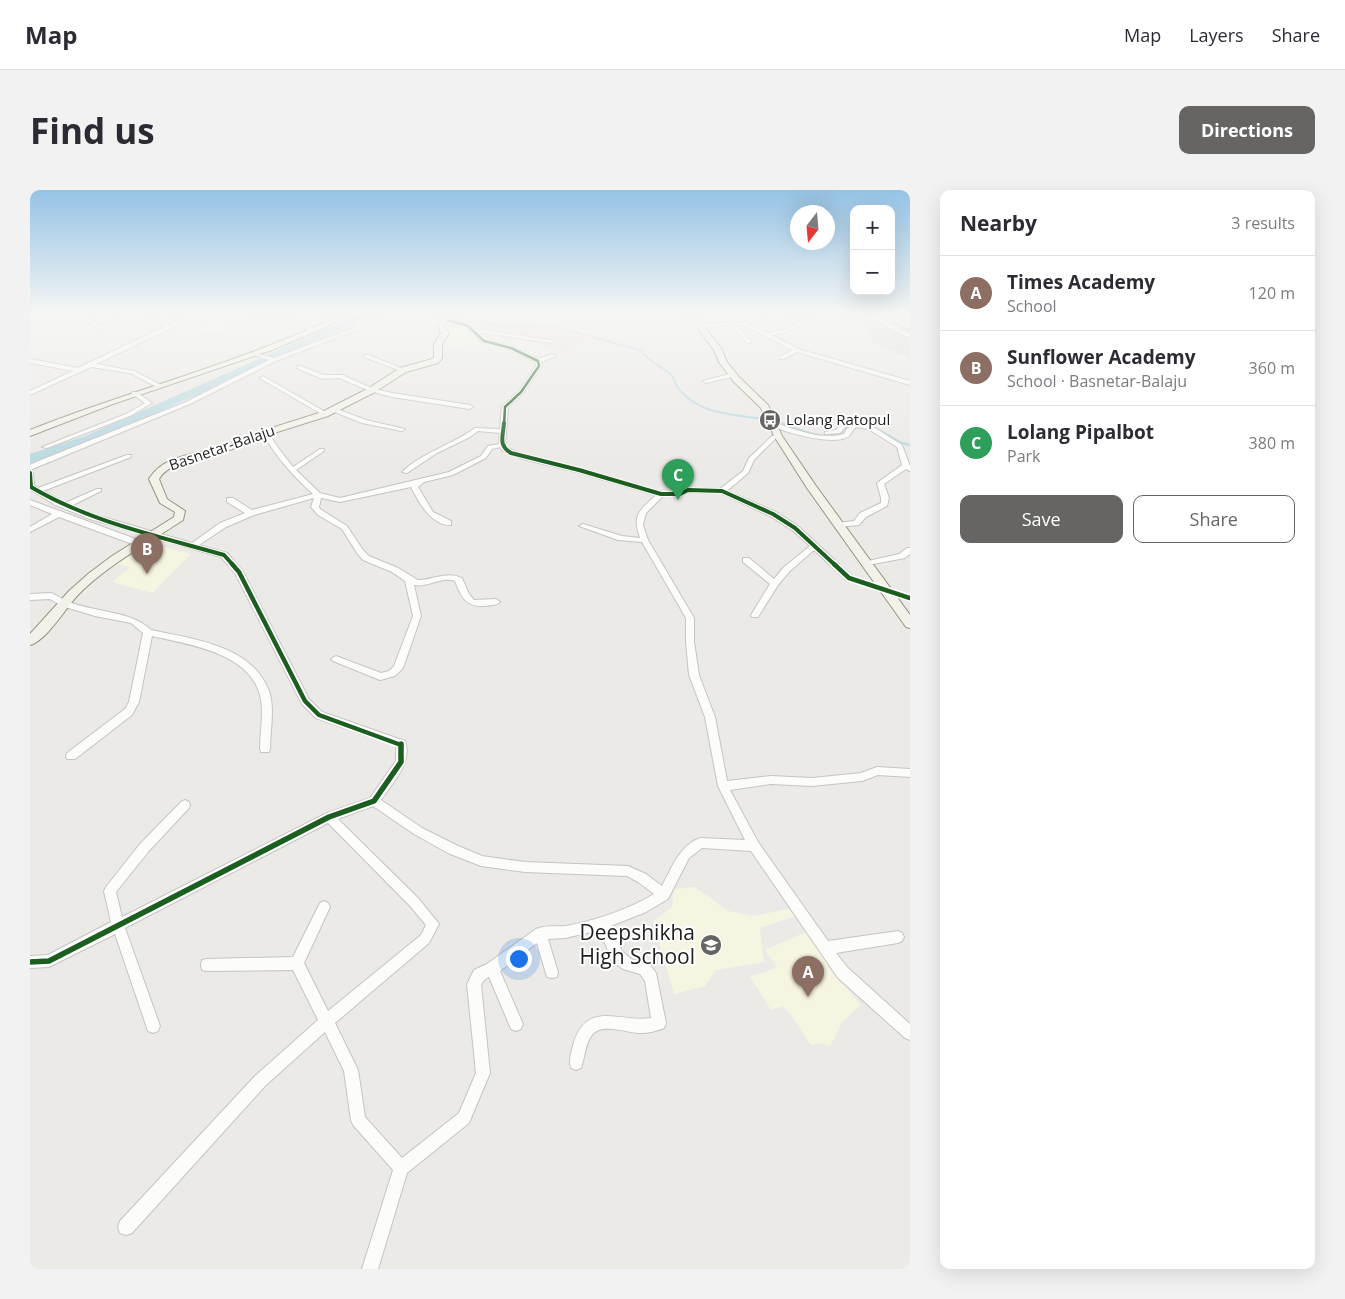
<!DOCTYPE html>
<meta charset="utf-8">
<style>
:root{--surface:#fff;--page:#f2f2f3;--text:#2b2b33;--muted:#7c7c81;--line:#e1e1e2;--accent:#666564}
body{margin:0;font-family:"Open Sans",sans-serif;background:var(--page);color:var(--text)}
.controls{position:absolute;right:15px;top:15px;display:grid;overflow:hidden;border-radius:10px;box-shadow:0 5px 20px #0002}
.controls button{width:45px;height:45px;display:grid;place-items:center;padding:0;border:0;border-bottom:1px solid var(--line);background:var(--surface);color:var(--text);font:25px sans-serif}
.compass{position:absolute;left:760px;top:15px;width:45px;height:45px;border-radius:50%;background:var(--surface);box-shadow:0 5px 20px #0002;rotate:196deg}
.you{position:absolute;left:488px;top:768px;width:18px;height:18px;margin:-12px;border:4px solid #fff;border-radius:50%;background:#1a73e8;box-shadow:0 0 0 8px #1a73e833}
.badge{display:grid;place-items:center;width:32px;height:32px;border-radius:50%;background:var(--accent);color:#fff;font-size:16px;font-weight:700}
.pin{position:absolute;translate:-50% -41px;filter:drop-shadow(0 1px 2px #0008)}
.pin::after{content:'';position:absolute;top:26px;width:18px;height:15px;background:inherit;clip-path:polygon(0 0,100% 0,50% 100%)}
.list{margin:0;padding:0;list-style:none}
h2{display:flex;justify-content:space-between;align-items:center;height:65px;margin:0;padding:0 20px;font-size:21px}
h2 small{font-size:16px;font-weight:400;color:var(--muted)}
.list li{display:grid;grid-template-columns:32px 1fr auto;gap:15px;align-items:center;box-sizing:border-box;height:75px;padding:0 20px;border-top:1px solid var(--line)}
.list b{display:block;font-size:19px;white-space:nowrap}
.list p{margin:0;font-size:16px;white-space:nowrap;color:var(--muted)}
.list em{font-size:16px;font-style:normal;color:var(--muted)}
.actions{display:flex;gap:10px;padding:15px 20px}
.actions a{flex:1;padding:11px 0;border:1px solid var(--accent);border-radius:10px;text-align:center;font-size:18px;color:var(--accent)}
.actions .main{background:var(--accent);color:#fff}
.map{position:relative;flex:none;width:880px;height:1079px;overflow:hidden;border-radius:10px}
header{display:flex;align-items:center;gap:30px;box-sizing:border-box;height:70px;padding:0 25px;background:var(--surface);border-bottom:1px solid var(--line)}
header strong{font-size:24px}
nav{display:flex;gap:28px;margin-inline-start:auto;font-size:18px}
.intro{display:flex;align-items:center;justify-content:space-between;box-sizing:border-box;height:120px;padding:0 30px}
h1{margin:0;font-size:35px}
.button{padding:12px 22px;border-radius:10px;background:var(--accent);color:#fff;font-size:18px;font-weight:700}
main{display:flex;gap:30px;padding:0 30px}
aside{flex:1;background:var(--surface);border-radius:10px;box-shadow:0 5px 20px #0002}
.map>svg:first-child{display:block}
.residential{fill:#dbdad8}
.commercial{fill:#eedddb}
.education{fill:#f6f5e2}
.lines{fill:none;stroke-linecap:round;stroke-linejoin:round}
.stream-far1{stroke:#b9d9e0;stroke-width:2}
.stream{stroke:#b9d9e0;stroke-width:2.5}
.river{fill:#b9d9e0;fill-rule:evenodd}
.street-casing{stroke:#c5c4c3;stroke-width:2}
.secondary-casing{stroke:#95967e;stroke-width:2}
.primary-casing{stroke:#a39783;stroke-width:2}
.street{fill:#fcfcfb;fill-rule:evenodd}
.secondary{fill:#f3f2ea;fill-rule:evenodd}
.primary{fill:#f0ebe4;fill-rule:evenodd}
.cycleway-far3-casing{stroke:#fff;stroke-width:4.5}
.cycleway-far2-casing{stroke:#fff;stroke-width:6}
.cycleway-far1-casing{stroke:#fff;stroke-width:8}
.cycleway-casing{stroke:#fff;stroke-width:9}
.cycleway-far3{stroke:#1b5e20;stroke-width:2.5}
.cycleway-far2{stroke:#1b5e20;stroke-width:4}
.cycleway-far1{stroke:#1b5e20;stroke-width:4.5}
.cycleway{stroke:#1b5e20;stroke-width:5.5}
.labels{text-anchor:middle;stroke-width:4;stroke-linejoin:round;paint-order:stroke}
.far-poi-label{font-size:15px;fill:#1e1e1e;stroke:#fff;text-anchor:start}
.far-street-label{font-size:15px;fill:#1e1e1e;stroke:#fff}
.near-poi-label{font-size:21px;fill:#1e1e1e;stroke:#fff;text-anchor:end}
</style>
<header>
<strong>Map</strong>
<nav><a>Map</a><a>Layers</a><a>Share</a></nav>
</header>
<div class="intro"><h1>Find us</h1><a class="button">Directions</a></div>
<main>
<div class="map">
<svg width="880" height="1079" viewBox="0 0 880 1079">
<rect width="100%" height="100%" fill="#eceae7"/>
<path class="residential" d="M821 124H863L880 129V167L846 155Z"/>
<path class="commercial" d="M441 131 517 136 559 150 535 164 508 154 496 152 494 154 473 150 476 146 450 141Z"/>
<g class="education">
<path d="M180 131 206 136 205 140 198 146 168 139Z"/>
<path d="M416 137 440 139 448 149 445 155 437 154 434 157 411 154Z"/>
<path d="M114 352 161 364 123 403 82 392 101 377 85 374Z"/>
<path d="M665 697 698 721 725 726 766 717 772 724 730 738 734 772 686 780 675 796 644 804 623 732 642 717 644 699Z"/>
<path d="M778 741 801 774 797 776 831 815 812 832 800 857 792 853 781 855 759 822 752 816 741 820 720 786 733 783 747 777 735 760Z"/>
</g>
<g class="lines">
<g class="stream-far1">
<path d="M401 124 413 128"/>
<path d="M421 130 460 134H514L610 160C619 173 635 177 643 187 645 190 645 195 648 198 669 225 702 224 733 229"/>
<path d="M747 232 755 235"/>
<path d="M818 235 826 232 840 235"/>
</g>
<g class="stream">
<path d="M751 233C770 240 795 252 814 242L817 235 822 233"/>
<path d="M836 233 872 253 880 255"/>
</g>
<path class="river" d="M330 124H344L196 194 152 211 65 252 0 273V264L55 246Z"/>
<g class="street-casing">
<g id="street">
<path d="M43 124H49L71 136 101 124H107L104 126 140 134 158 124H164L144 137 66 174 104 181 131 195V197H127L100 183 61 177 0 205V201L43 181 0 173V169L48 178 136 136 99 128 71 140Z"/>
<path d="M231 124H238L286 139 281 140Z"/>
<path d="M346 124H351L338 135 327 140 246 171 160 214 0 280V275L6 272 156 212 239 170 224 165V163L244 168 323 138 334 133Z"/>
<path d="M760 124H766L779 131 754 143 742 145 768 159 880 191V195L767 162 754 169H750V167L762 160 714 135H706L721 151V153H717L701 135 668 138 665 136 668 134 715 132 738 143 751 141 773 131Z"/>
<path d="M840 124H845L861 135 880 144V148L857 137Z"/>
<path d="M416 129 440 135 444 139 525 151 522 153 447 142 456 150 483 157 508 169 523 164 526 166 511 172 512 176 493 203 478 217 475 255 477 258 497 266 551 279 631 302H649L658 298 690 299 713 281 719 268 742 246 750 245V247L746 248 724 270 718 283 697 301 746 322 768 336 822 386 880 405V411L816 390 784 360 760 381 748 395 728 427H722L721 425 740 394 713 372V368H719L744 389 754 377 780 356 762 340 740 326 691 303 659 302 650 306H633L616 323 613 335 618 350 664 428V452L669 485 685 527 697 591 741 586 782 588 831 583 847 577 880 579V587L848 585 832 591 782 596 741 594 700 600 728 652 798 751 868 741 872 743 874 747 872 751 868 753 806 763 818 778 880 834V850L875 848 808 788 721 661 672 658 659 668 638 709 616 722 581 736 592 761 601 769 619 774 626 783 636 833 634 838C627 841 618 843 611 843 597 843 572 832 562 845 555 854 555 867 551 878L546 880 541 878C538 870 542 860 544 852 558 810 590 833 621 828L615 791 610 784 593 779 582 771 570 740 535 748 518 749 528 782 527 787 522 788 517 787 507 753 470 781 493 834 491 839 486 841 481 839 459 787 454 790 451 795 460 883 439 933 377 983 348 1079H332L363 980 323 935 321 930 314 881 295 842 235 896 102 1043 96 1045 90 1043 88 1037 90 1031 225 886 288 830 263 780 177 781 172 780 171 775 172 770 177 769 263 767 290 713 294 711 298 713 300 717 274 773 298 821 391 745 396 735 380 716 298 633 95 738 130 836 128 841 123 843 118 841 85 744 19 777 0 778V766L18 765 81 732 74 701 76 697 110 654 151 612 155 610 159 612 160 615 159 618 118 662 86 702 92 727 295 624 340 608 366 571V556L286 528 272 514 205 383 191 367 60 329 25 315 0 299V281L3 283 4 296 8 298 97 265H101V267L13 301 35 313 67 299H71V301L41 316 66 325 162 353 190 333 215 323 197 312V308H203L222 320 283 304C263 286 245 266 232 242L233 241H237L249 259 263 277 290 259H294V261L266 280 290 303 310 308 419 282 451 266 458 256 469 254 470 243 448 241 440 247 407 263 377 283 372 282C393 262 422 255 445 238L470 239 472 217 489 201 506 176 505 172 479 159 452 152 436 137 416 131ZM470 257 472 260 479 264 493 269 547 282 626 305C609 321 602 324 610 348L592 346 553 334 549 336 588 350 612 352 656 428V452L659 485 675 527 688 596 715 650 670 648C649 656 642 678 632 696L616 684 598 676 495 672 452 666 426 655 392 638 351 610C362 593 383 573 375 551L292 522 279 509 212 380 197 363 169 355 196 337 224 325 284 308 281 317 288 325 312 339 327 363 333 370 362 382 375 391 383 426 364 476 359 481 351 483 306 466 301 469 303 471 350 490 365 486 373 478 391 426 384 395C398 398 412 386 425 391 431 407 436 417 454 416 460 415 466 416 470 412L466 409 444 410 439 404 432 388C416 381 404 390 388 390L368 378 339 366 333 360 317 336 290 319 289 317 291 308 310 312 381 297C388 311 401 336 421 335V331L403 322 388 297 394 292 423 285 456 268 462 259ZM343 616 384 644 418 663 451 676 495 682 597 686 608 692 624 704C597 720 567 730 536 736 526 737 515 735 506 739L457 774 444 780 437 794 446 883 429 923 372 968 335 927 328 880 305 833 399 753 409 734 388 708 308 629Z"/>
<path d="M334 165H338L376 180 371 181 334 167Z"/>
<path d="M267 176H271L293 185H312L344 199 362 203 440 215 443 217 440 219 362 207 340 201 309 188 292 189 267 178Z"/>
<path d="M703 183 705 184V186L676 193 673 191Z"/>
<path d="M233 186 297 223 298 224 293 225 231 189 230 188Z"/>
<path d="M102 202H106L122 213 100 226 17 258 12 257 96 224 115 213 102 204Z"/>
<path d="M304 218 336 230 375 239 372 241 332 233 302 221V219Z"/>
<path d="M827 229 830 231 825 233 842 236 872 255 880 276V281L876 279 854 294 859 308 857 316 836 327 829 335 809 337H806V333L824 331 830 323 851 313V308L847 293 872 275 867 257 838 239 826 237C823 240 821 243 819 246 805 257 752 242 739 234L742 232C765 239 790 251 814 244L817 239 824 233 818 234 810 243 795 244V242L806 240 814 232Z"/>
<path d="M0 310 111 351 112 353 111 355H105L29 327 0 342V337L22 324 0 315Z"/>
<path d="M877 358H880V364L875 368 838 375 834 373 838 371 869 364Z"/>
<path d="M21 403C27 405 33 410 39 412 64 422 102 421 121 440 162 449 222 455 239 501 245 518 240 541 240 559L239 562H231L230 559C230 541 235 519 229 502 216 462 157 454 122 446L109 512 102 525 45 569H37L36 566 37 563 95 519 99 512 113 443 101 433 65 426 32 416 20 409 0 410V404Z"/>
</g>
</g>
<g class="secondary-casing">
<g id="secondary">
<path d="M312 124H320L294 138 242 160 83 214 0 246V240C103 199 212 173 312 124Z"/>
<path d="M409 124H417L421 127 414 136 419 143 412 154V168L408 173 376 182 345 202 298 226 225 249C200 267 142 265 129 289L137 309 155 321 153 330C117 354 77 375 47 406 35 419 16 451 0 455V444L39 401 58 384 82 366 144 327 145 322 130 313 119 289C138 257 190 266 219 245L292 222 339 198 370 178 402 169 404 167V154L411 143 408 136 414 128Z"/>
<path d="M657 124H664L691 158 697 172 709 187 738 215 752 246 786 296 880 425V438L876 437 777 298 744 246 731 218 703 191 689 172 684 160Z"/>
</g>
</g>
<g class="primary-casing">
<path id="primary" d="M849 124H859L880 135V140Z"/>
</g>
<use href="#street" class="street"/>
<use href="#secondary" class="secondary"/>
<use href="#primary" class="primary"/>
<g class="cycleway-far3-casing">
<path id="cycleway-far3" d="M418 130 438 136 454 151 481 158 508 171 509 176 491 202 475 217 474 235"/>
</g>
<g class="cycleway-far2-casing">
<g id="cycleway-far2">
<path d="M474 233C473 247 468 255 481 263L549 280 631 304H650L658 300 692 301 743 324 765 338 805 375"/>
<path d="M0 283 1 297C60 332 128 346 194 365L203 375"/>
</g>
</g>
<g class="cycleway-far1-casing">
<g id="cycleway-far1">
<path d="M202 374 209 382 275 511 289 525 371 555"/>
<path d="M804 374 819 388 880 408"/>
</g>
</g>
<g class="cycleway-casing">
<path id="cycleway" d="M0 772 19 771 299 627 344 611 371 572V554"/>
</g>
<use href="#cycleway-far3" class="cycleway-far3"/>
<use href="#cycleway-far2" class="cycleway-far2"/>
<use href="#cycleway-far1" class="cycleway-far1"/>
<use href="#cycleway" class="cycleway"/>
</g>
<linearGradient id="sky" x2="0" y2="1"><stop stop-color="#95c3e5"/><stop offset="0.45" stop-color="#f6f6f4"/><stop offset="1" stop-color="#f6f6f4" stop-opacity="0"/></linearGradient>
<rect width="880" height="275" fill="url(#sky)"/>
<defs>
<g id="bus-disc" transform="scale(1.125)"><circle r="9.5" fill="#666564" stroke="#fff"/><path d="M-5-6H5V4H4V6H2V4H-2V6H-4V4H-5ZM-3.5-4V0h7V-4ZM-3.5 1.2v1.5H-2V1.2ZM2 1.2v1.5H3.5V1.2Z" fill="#fff"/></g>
<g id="school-disc" transform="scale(1.125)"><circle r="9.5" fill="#666564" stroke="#fff"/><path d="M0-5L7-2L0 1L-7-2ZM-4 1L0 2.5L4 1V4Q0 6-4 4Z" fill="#fff"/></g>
</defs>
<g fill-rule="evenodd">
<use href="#bus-disc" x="740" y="230"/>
<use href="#school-disc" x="681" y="755"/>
</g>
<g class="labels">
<g class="far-poi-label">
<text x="756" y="235">Lolang Ratopul</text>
</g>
<g class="far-street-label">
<text transform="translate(192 258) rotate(-19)" y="5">Basnetar-Balaju</text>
</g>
<g class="near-poi-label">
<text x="665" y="750">Deepshikha<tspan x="665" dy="24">High School</tspan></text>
</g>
</g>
</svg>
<div class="controls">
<button>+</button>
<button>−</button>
</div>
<svg class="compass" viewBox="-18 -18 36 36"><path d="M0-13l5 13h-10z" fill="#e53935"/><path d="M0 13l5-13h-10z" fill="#7c7c81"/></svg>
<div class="you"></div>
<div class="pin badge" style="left:778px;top:807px;background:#8d6e63">A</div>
<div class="pin badge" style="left:117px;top:384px;background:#8d6e63">B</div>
<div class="pin badge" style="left:648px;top:310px;background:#2e9e5b">C</div>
</div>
<aside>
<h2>Nearby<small>3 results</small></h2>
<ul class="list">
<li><span class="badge" style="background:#8d6e63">A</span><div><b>Times Academy</b><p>School</p></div><em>120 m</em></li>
<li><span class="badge" style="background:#8d6e63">B</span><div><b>Sunflower Academy</b><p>School · Basnetar-Balaju</p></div><em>360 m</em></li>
<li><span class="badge" style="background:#2e9e5b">C</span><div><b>Lolang Pipalbot</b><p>Park</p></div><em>380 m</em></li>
</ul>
<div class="actions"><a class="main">Save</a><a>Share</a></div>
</aside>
</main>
